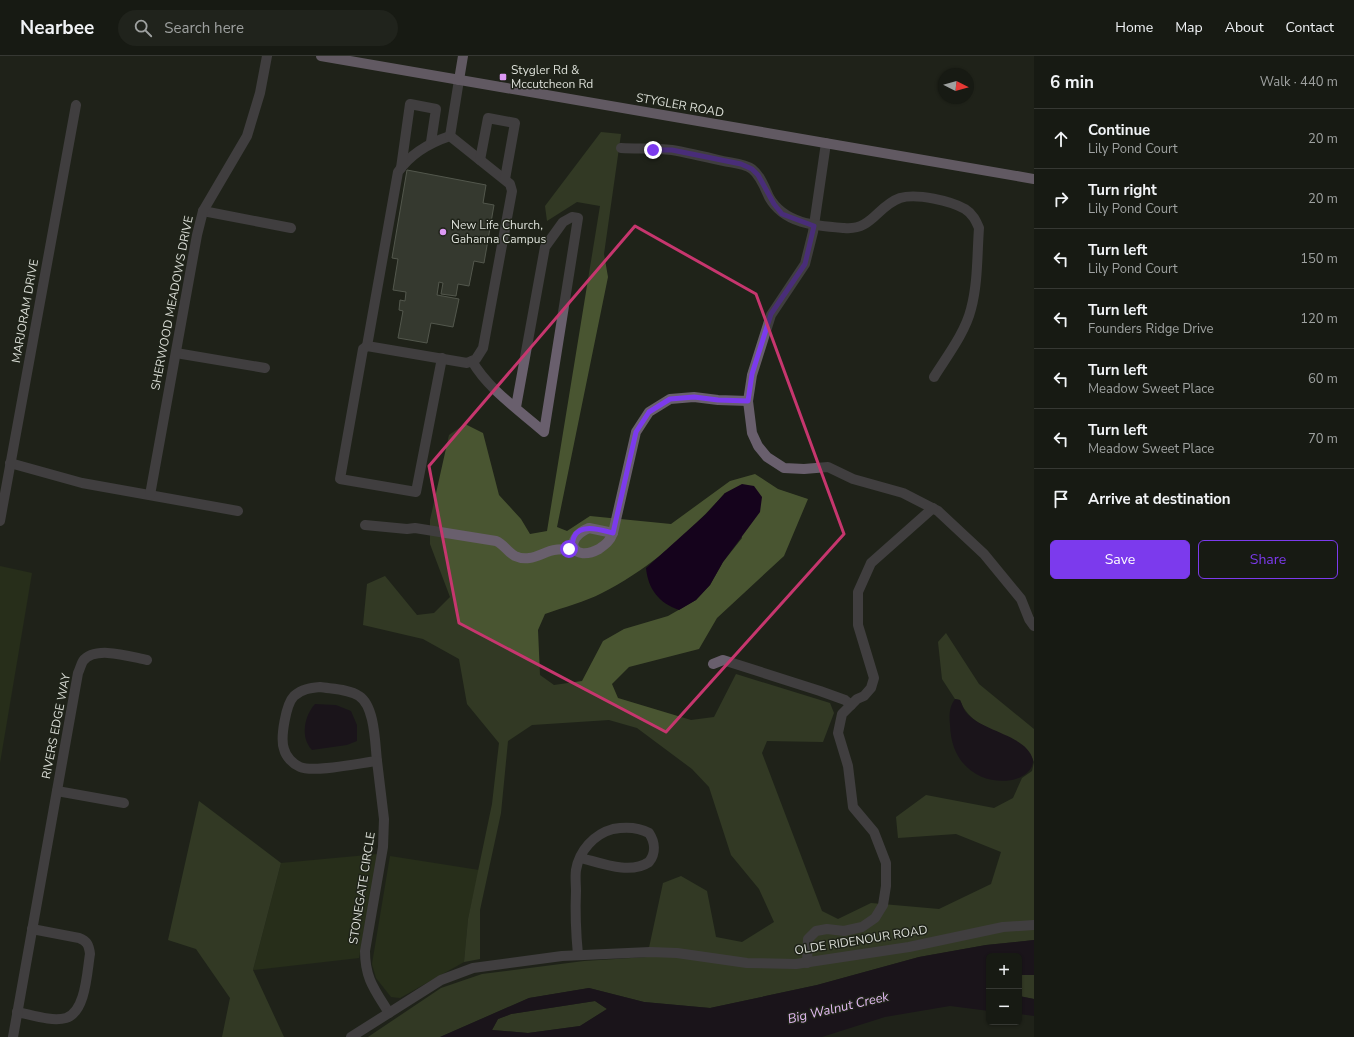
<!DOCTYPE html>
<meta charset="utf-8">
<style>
:root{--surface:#171a13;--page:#20231c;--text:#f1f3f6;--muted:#9ea1a0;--line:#363833;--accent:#7c3aed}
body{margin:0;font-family:"Nunito Sans",sans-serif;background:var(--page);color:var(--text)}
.controls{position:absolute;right:12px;bottom:12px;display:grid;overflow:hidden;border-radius:6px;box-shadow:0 1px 3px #0004}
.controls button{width:36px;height:36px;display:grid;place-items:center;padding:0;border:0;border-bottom:1px solid var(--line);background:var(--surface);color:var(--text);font:20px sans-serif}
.compass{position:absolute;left:938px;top:12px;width:36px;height:36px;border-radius:50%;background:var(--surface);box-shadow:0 1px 3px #0004;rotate:96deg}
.stop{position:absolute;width:12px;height:12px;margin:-9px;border:3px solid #7c3aed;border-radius:50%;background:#fff}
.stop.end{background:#7c3aed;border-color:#fff;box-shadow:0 1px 4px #0008}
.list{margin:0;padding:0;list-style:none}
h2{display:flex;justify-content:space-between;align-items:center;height:52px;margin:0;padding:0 16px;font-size:17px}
h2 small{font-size:13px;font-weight:400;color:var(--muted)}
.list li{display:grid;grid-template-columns:26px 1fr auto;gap:12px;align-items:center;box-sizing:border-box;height:60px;padding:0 16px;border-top:1px solid var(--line)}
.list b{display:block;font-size:15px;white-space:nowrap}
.list p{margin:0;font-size:13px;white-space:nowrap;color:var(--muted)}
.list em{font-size:13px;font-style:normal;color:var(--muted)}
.actions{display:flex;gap:8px;padding:12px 16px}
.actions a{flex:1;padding:9px 0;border:1px solid var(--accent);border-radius:6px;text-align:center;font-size:14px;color:var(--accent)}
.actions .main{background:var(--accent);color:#fff}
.icon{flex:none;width:22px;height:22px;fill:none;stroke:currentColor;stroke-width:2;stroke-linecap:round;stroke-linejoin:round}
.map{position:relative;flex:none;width:1034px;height:981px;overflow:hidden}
header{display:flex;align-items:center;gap:24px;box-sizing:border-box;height:56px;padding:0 20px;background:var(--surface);border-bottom:1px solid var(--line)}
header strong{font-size:19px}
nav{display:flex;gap:22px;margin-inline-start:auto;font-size:14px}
.search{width:280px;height:36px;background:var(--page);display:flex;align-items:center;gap:10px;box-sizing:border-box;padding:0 14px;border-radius:22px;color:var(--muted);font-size:15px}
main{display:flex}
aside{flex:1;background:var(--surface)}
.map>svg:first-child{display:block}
.green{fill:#313c1b}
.forest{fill:#495531;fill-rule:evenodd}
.water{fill:#15031c;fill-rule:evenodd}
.building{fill:#505449;stroke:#91968a}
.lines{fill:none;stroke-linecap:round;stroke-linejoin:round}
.minor{stroke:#695f6d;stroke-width:10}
.major{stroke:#b29cba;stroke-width:10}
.route{stroke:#7c3aed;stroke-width:5}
.marked{fill:none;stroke:#c6366e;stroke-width:3;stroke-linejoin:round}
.poi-dot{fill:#dc99f4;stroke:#1f2319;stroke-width:1.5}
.labels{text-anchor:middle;stroke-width:3;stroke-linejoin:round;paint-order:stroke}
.poi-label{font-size:12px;fill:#dcdfd8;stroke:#1f2319;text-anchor:start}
.street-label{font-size:12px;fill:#dcdfd8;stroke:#1f2319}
.water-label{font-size:13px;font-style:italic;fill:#e3baf2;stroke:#1f2319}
</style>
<header>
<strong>Nearbee</strong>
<div class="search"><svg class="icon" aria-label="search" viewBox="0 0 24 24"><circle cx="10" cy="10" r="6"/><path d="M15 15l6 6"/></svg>Search here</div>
<nav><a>Home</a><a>Map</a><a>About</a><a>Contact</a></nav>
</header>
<main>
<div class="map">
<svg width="1034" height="981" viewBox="0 0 1034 981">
<rect width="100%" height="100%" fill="#1f2319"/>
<g class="green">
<path d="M0 510 32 517 0 707Z"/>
<path d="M378 798 359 902 253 914 281 807Z"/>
<path d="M390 800 479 814 468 863 464 906 400 942 391 941 376 922 372 908Z"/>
</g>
<g class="forest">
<path d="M601 76 621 78 604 198 608 221 557 471 567 475 590 460 671 468 730 425 755 418 778 433 808 443 784 500 717 562 699 593 629 611 612 628 618 642 691 664 714 661 736 618 830 647 834 657 823 686 767 685 762 697 822 855 838 863 871 847 939 853 991 828 1001 796 956 778 898 782 896 761 926 739 994 752 1013 742 1022 722 1032 715 1034 706V884L986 889 919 901 817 929 710 952 644 946 589 932 529 942 440 981H368L441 932 482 918 584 905 647 901 663 827 681 820 707 835 716 881 742 886 774 866 759 833 731 799 709 731 692 713 637 672 609 664 532 669 508 685 501 757 480 854V903L464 906 468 863 492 748 499 687 467 648 459 603 423 583 363 569 367 528 385 520 417 559 434 557 450 541 430 488V464L449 379 465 368 483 377 499 439 521 463 530 478 547 475 600 150 577 146 547 165 545 150ZM725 437 742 482 723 506 710 529 696 544 668 560 624 573 603 585 582 625 554 629 540 619 538 574 545 558C564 551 585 546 602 537 650 513 690 476 725 437Z"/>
<path d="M946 577 979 628 1034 673V706C1022 676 983 679 966 655 963 652 962 648 960 644L955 643 942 623 938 586Z"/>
<path d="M199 745 281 807 253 914 284 981H222L230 942 196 893 168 884Z"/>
<path d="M1019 919H1034V943L1019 940Z"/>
<path d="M595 945 607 953 580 970 528 977 492 974 498 963 511 958Z"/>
</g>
<g class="water">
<path d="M742 428 754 430 762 441 760 456 723 506 710 529 696 544 679 554C659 547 648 533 646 512L706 458 725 437Z"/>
<path d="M955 643 960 644C962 648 963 652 965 655 980 676 1027 678 1033 704 1034 734 952 739 950 669 949 660 949 651 955 643Z"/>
<path d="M315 648 336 649 351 655 357 669V685L347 689 312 694C300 682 304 660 315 648Z"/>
<path d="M1034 884V919H1019V900H989V955L950 950 885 961 822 981H440L529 942 589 932 644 946 710 952 817 929 919 901 986 889ZM595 945 607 953 580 970 528 977 492 974 498 963 511 958Z"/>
<path d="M1019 940 1034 943V960L1019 958Z"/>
</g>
<path class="building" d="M407 114 486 129 483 147 494 149 484 207 474 205 469 230 458 228 456 240 441 238 443 227 439 226 437 239 459 243 453 271 431 267 427 287 398 282 403 255 399 254 400 244 405 245 406 236 393 234 398 203 392 202Z"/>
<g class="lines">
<g class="minor">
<path d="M450 80 510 128 512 135 483 292 476 303 467 307 367 290 398 116C411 97 429 87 450 80Z"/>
<path d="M450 80 459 24"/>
<path d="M826 87 813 176 805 208 771 259 752 319 748 345 752 377 758 390 767 401 784 412 804 413 828 411 853 423 903 437 938 455 984 498 1021 543 1029 563 1034 570"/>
<path d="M621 92C638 93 655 92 672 94 689 97 706 101 723 105 732 107 744 107 752 113 760 119 765 132 769 141 784 168 816 170 844 172 872 175 877 150 900 142 917 137 951 145 965 153 973 158 976 165 979 172 977 199 978 227 971 253 965 277 947 300 934 321"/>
<path d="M480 104 488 62 515 67 505 123"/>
<path d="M401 112 410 48 436 53 431 86"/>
<path d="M203 155 291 172"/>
<path d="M367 290 363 293 340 423 416 436 442 302"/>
<path d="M176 297 265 312"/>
<path d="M472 305C488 333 519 354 544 376L578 162 572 161 563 166 545 191 516 351"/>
<path d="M10 407 82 427 238 455"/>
<path d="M150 439 197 179 203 155 247 80 260 37 267 0"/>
<path d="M0 465 76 49"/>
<path d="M365 469 407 473 415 472 496 485C504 488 507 496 515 500 528 506 538 499 550 495 556 493 563 493 569 493L573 488"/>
<path d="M589 472 613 477C610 485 606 488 599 493 573 507 562 483 589 472Z"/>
<path d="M613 477 636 376 649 356 670 343 694 341 718 344 748 345"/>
<path d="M713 608 723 604 820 635 845 644 851 649"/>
<path d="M320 631C332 633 349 633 359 640 375 650 375 688 377 705 360 707 314 717 300 711 293 708 286 701 284 693 280 682 286 648 294 640 302 633 310 632 320 631Z"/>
<path d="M377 705 384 763 383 791 365 895C365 923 375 934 389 957"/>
<path d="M57 735 124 747"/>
<path d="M578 899C576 878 575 857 576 835 576 829 575 821 576 814 579 795 594 778 613 773 624 771 638 771 649 777 655 786 656 797 649 806 630 819 601 807 581 802"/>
<path d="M807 907 808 883 816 875 827 873 844 875 862 871 875 862 883 849 886 830V807L874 776 853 751 848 710 838 677 842 658 857 643 864 640 871 632 874 622 858 569V536L871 507 933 452"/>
<path d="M17 956C32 959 52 966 66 962 86 956 87 915 90 898 89 889 87 885 79 882L32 873"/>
<path d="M13 981 78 617C80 613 81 608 83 605 95 589 131 601 147 604"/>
<path d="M351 981 441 924 473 912 562 900 650 896 677 897 747 907 796 908 909 891 1003 871 1034 869"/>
</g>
<g class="major">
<path d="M321 0 1034 123"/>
<path d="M459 24 463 0"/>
</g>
</g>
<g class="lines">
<path class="route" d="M569 493C573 489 572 486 574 481 580 467 601 474 613 477L636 376 649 356 670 343 694 341 718 344 748 345 752 318 771 258 805 208 814 170 782 158 774 148 758 119 752 113 741 108 672 94H653"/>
</g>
<path d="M0 0H1034V981H0ZM635 170 756 238 844 478 666 676 459 567 429 410Z" fill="#1f2319" fill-opacity=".55" fill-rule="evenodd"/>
<path class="marked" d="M635 170 756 238 844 478 666 676 459 567 429 410Z"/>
<g class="poi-dot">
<rect x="499" y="17" width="8" height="8" rx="2"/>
<circle cx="443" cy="176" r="4"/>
</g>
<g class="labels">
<g class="poi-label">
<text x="511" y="18">Stygler Rd &amp;<tspan x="511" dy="14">Mccutcheon Rd</tspan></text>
<text x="451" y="173">New Life Church,<tspan x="451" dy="14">Gahanna Campus</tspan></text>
</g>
<g class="street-label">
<text transform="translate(680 49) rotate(10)" y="4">STYGLER ROAD</text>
<text transform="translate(172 247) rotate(-79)" y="4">SHERWOOD MEADOWS DRIVE</text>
<text transform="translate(25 255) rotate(-80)" y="4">MARJORAM DRIVE</text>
<text transform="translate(56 670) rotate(-79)" y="4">RIVERS EDGE WAY</text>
<text transform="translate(362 832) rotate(-81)" y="4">STONEGATE CIRCLE</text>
<text transform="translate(861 884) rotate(-9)" y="4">OLDE RIDENOUR ROAD</text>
</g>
<g class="water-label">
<text transform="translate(838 951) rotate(-13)" y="5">Big Walnut Creek</text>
</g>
</g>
</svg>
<div class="controls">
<button>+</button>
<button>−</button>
</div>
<svg class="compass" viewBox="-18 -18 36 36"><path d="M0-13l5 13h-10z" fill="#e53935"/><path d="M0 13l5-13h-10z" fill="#9ea1a0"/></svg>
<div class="stop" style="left:569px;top:493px"></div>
<div class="stop end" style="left:653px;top:94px"></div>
</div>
<aside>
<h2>6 min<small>Walk · 440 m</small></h2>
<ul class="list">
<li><svg class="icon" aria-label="ahead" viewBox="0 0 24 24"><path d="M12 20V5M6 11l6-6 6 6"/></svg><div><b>Continue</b><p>Lily Pond Court</p></div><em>20 m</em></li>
<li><svg class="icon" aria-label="right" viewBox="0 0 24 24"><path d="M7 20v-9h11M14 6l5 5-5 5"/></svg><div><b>Turn right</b><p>Lily Pond Court</p></div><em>20 m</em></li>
<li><svg class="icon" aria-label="left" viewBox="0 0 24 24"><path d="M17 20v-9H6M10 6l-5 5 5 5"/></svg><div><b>Turn left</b><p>Lily Pond Court</p></div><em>150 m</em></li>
<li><svg class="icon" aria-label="left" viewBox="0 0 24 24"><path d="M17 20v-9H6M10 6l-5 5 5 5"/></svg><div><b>Turn left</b><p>Founders Ridge Drive</p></div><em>120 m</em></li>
<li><svg class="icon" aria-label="left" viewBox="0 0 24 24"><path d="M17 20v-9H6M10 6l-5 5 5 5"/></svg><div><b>Turn left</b><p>Meadow Sweet Place</p></div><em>60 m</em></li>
<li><svg class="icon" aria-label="left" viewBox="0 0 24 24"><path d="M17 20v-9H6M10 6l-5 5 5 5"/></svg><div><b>Turn left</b><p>Meadow Sweet Place</p></div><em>70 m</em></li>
<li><svg class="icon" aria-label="arrive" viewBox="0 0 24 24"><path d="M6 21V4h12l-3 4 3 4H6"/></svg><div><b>Arrive at destination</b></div></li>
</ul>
<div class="actions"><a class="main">Save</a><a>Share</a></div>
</aside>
</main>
